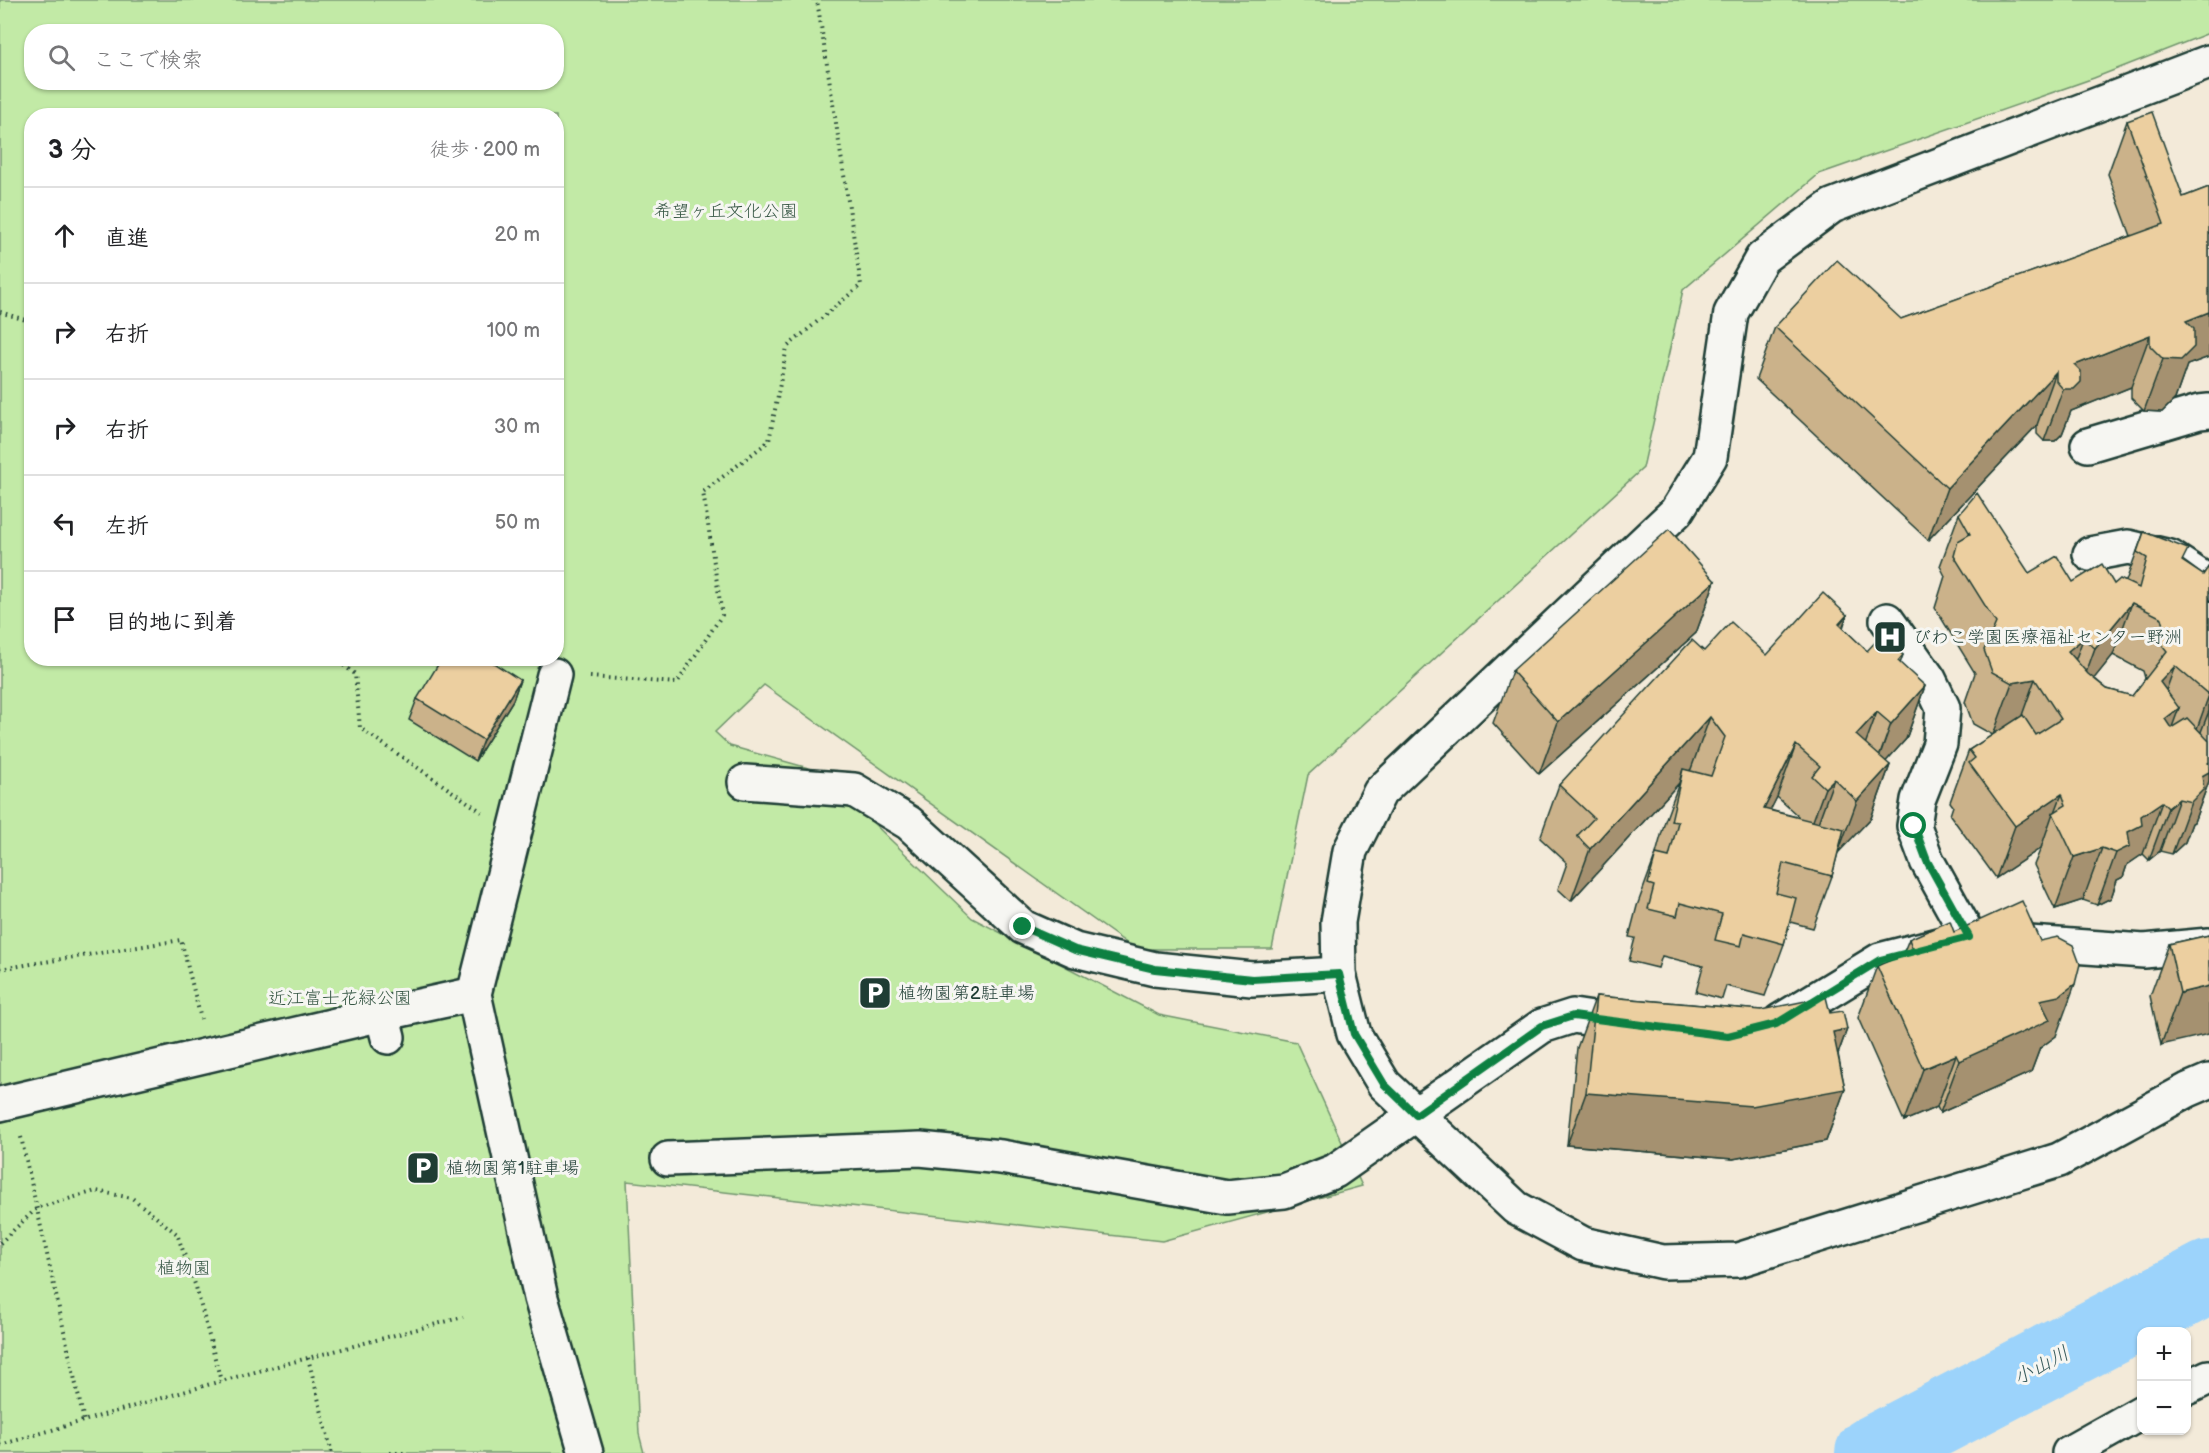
<!DOCTYPE html>
<html lang="ja">
<meta charset="utf-8">
<style>
:root{--surface:#fff;--page:#f2f2f2;--text:#202124;--muted:#757577;--line:#e0e0e0}
body{margin:0;font-family:"Balsamiq Sans","Klee One",sans-serif;background:var(--page);color:var(--text)}
.controls{position:absolute;right:18px;bottom:18px;display:grid;overflow:hidden;border-radius:12px;box-shadow:0 2px 4px #0004}
.controls button{width:54px;height:54px;display:grid;place-items:center;padding:0;border:0;border-bottom:2px solid var(--line);background:var(--surface);color:var(--text);font:30px sans-serif}
.stop{position:absolute;width:18px;height:18px;margin:-14px;border:4px solid #0b8043;border-radius:50%;background:#fff}
.stop.end{background:#0b8043;border-color:#fff;box-shadow:0 2px 6px #0008}
.list{margin:0;padding:0;list-style:none}
h2{display:flex;justify-content:space-between;align-items:center;height:78px;margin:0;padding:0 24px;font-size:26px}
h2 small{font-size:20px;font-weight:400;color:var(--muted)}
.list li{display:grid;grid-template-columns:39px 1fr auto;gap:18px;align-items:center;box-sizing:border-box;height:96px;padding:0 24px;border-top:2px solid var(--line)}
.list b{display:block;font-size:22px;white-space:nowrap}
.list em{font-size:20px;font-style:normal;color:var(--muted)}
.icon{flex:none;width:33px;height:33px;fill:none;stroke:currentColor;stroke-width:2;stroke-linecap:round;stroke-linejoin:round}
.map{position:relative;flex:none;width:2209px;height:1453px;overflow:hidden}
.search{position:absolute;background:var(--surface);box-shadow:0 2px 4px #0004;left:24px;top:24px;width:540px;height:66px;display:flex;align-items:center;gap:15px;box-sizing:border-box;padding:0 21px;border-radius:24px;color:var(--muted);font-size:22px}
.panel{position:absolute;background:var(--surface);box-shadow:0 2px 4px #0004;left:24px;top:108px;width:540px;height:558px;border-radius:24px}
.map>svg:first-child{display:block}
.green{fill:#c2eaa6;stroke:#70946d;stroke-width:1.5;fill-rule:evenodd}
.lines{fill:none;stroke-linecap:round;stroke-linejoin:round}
.river{stroke:#9cd3fb;stroke-width:74}
.minor-casing{stroke:#1f3d34;stroke-width:38}
.major-casing{stroke:#1f3d34;stroke-width:38}
.path{stroke:#1f3d34;stroke-width:4;stroke-dasharray:1.5 4.5;stroke-linecap:butt}
.minor{stroke:#f6f6f2;stroke-width:33}
.major{stroke:#f6f6f2;stroke-width:33}
.wall{fill:#cbb28a;stroke:#1f3d34;stroke-width:1.5;fill-rule:evenodd}
.shaded-wall{fill:#a59170;stroke:#1f3d34;stroke-width:1.5}
.building{fill:#eccfa0;stroke:#1f3d34;stroke-width:1.5;fill-rule:evenodd}
.route{stroke:#0b8043;stroke-width:8}
.labels{text-anchor:middle;stroke-width:6;stroke-linejoin:round;paint-order:stroke}
.park-label{font-size:18px;fill:#375745;stroke:#f6f6f2}
.poi-label{font-size:18px;fill:#1f3d34;stroke:#f6f6f2;text-anchor:start}
.water-label{font-size:20px;font-style:italic;fill:#385b5c;stroke:#f6f6f2}
</style>
<div class="map">
<svg width="2209" height="1453" viewBox="0 0 2209 1453">
<rect width="100%" height="100%" fill="#f3ead9"/>
<filter id="ink" filterUnits="userSpaceOnUse"><feTurbulence type="fractalNoise" baseFrequency=".0167" numOctaves="2"/><feDisplacementMap in="SourceGraphic" scale="12" xChannelSelector="R" yChannelSelector="G"/><feConvolveMatrix kernelMatrix="1 2 1 2 8 2 1 2 1" color-interpolation-filters="sRGB"/></filter>
<g filter="url(#ink)">
<path class="green" d="M0 0H2209V33L2094 78 1819 174 1683 290 1643 468 1308 775 1272 949H1135L764 685 715 732 730 746 819 771 972 918 1159 1015 1296 1042 1362 1186 1162 1241 627 1181 639 1434 644 1453H0ZM32 32H556V82H32ZM32 116H556V658H32Z"/>
<g class="lines">
<path class="river" d="M1872 1453 2209 1277"/>
<g class="minor-casing">
<g id="minor">
<path d="M2209 62 1832 206 1762 258 1731 313 1710 457 1676 512 1380 792 1350 851 1338 922 1339 974 1354 1034 1384 1084 1516 1208 1583 1244 1663 1262 1738 1260 2059 1160 2188 1090 2209 1081"/>
<path d="M2088 445 2199 412 2209 411"/>
<path d="M2090 554 2128 547 2170 557 2209 583"/>
<path d="M1887 620 1929 679 1943 708 1940 744 1918 800 1914 826 1927 861 1969 937"/>
<path d="M554 675 474 994 541 1298 586 1453"/>
<path d="M745 782 854 790 909 823 1023 927 1075 950 1155 969 1252 979 1339 974"/>
<path d="M2029 943 2144 951 2209 945"/>
<path d="M1780 1021 1880 960 1946 943"/>
<path d="M388 1037 382 1014 474 994"/>
<path d="M0 1104 382 1014"/>
<path d="M668 1159 920 1149 1001 1157 1227 1197 1284 1191 1335 1171 1542 1026 1573 1016 1632 1025"/>
</g>
</g>
<g class="major-casing">
<g id="major">
<path d="M2186 1388 2209 1377"/>
<path d="M2069 1453 2142 1412"/>
</g>
</g>
<g class="path">
<path d="M0 312 32 322"/>
<path d="M334 658 355 674 360 728 482 812"/>
<path d="M590 677 677 683 722 615 703 492 769 441 787 347 861 285 817 0"/>
<path d="M0 969 181 940 201 1019"/>
<path d="M21 1137 84 1421"/>
<path d="M0 1243 37 1208 96 1191 132 1198 177 1234 196 1287 221 1381"/>
<path d="M308 1358 332 1453"/>
<path d="M0 1445 221 1381 463 1317"/>
<path d="M390 1453H405"/>
</g>
<use href="#minor" class="minor"/>
<use href="#major" class="major"/>
</g>
<g class="wall">
<path d="M2127 121 2183 197 2209 187V357L2187 365 2175 399 2162 412 2144 411 2131 398V387L2071 411 2062 434 2055 441H2044L2037 434V425L1928 540 1756 379 1775 327 1901 319 2131 236 2108 174Z"/>
<path d="M1959 514 2029 573 2073 582 2114 584 2126 581 2144 532 2203 575 2209 566V781L2194 822 2192 823 2185 842 2172 854 2160 851 2149 860 2143 854 2127 865 2123 877 2117 880 2111 898 2097 905 2083 900 2055 909 2034 865 2041 848 1996 878 1950 815 1953 806 1950 802 1969 750 1993 735 1973 724 1965 702 1975 673 1935 608 1945 576 1940 566ZM2113 655 2143 671 2145 678 2144 681 2132 696 2107 689 2094 678Z"/>
<path d="M1715 581 1696 633 1539 774 1493 723 1512 671Z"/>
<path d="M1847 615 1843 628 1867 651 1903 655 1900 664 1925 686 1906 739 1885 762 1890 765 1871 818 1838 852 1832 876 1813 928 1790 922 1784 944 1765 996 1726 986 1722 999 1696 992 1703 966 1662 956 1658 968 1629 961 1635 938 1629 937 1637 906 1656 854 1665 821 1679 783 1571 901 1558 889 1567 863 1540 838 1559 785 1704 651 1767 655ZM1777 797 1798 816 1797 817 1770 810Z"/>
<path d="M520 680 513 700 475 761 409 720 417 699Z"/>
<path d="M1954 932 2040 941 2056 1036 2040 1048 2031 1072 1940 1113 1937 1107 1904 1121 1858 1018 1877 966 1903 954 1909 939Z"/>
<path d="M2209 935 2161 1045 2150 996 2169 944Z"/>
<path d="M1596 996 1761 1010 1830 1013 1847 1029 1838 1054 1845 1089 1826 1141 1733 1159 1567 1145 1577 1048Z"/>
</g>
<g class="shaded-wall">
<path d="M2209 312V357L2187 365 2175 399 2162 412 2144 411 2163 359 2186 321Z"/>
<path d="M2150 335 2131 387 2071 411 2062 434 2055 441H2044L2063 389 2075 365Z"/>
<path d="M2056 372 2037 425 1928 540 1947 488Z"/>
<path d="M1715 581 1696 633 1539 774 1558 722Z"/>
<path d="M2132 603 2113 655 2076 701 2095 648Z"/>
<path d="M1847 615 1828 668 1839 624Z"/>
<path d="M2083 639 2064 691 2068 651Z"/>
<path d="M2175 666 2156 718 2160 682Z"/>
<path d="M2035 679 2016 732 1993 735 2012 683Z"/>
<path d="M520 680 513 700 475 761 483 740Z"/>
<path d="M1925 686 1906 739 1872 777 1891 724Z"/>
<path d="M2209 695V711L2199 737 2190 748Z"/>
<path d="M2179 708 2160 760 2165 719Z"/>
<path d="M1877 712 1858 764 1856 735Z"/>
<path d="M1710 717 1691 769 1681 780 1683 769 1679 783 1571 901 1590 849Z"/>
<path d="M1796 745 1777 797 1745 861 1764 809Z"/>
<path d="M2209 762V781L2194 822 2192 823 2185 842 2172 854 2191 802Z"/>
<path d="M1890 765 1871 818 1838 853 1857 801Z"/>
<path d="M1834 779 1815 831 1806 840 1825 788Z"/>
<path d="M2062 794 2054 815 2053 813 2041 848 1996 878 2015 826Z"/>
<path d="M2179 799 2160 851 2149 860 2168 808Z"/>
<path d="M2162 802 2143 854 2127 865 2123 877 2117 880 2111 898 2097 905 2116 853 2128 832 2141 816Z"/>
<path d="M2102 848 2083 900 2055 909 2074 857Z"/>
<path d="M2075 984 2056 1036 2040 1048 2031 1072 1940 1113 1959 1061 2040 1000Z"/>
<path d="M2209 986V1034L2161 1045 2180 993Z"/>
<path d="M1847 1029 1828 1081 1833 1032Z"/>
<path d="M1956 1055 1937 1107 1904 1121 1923 1069Z"/>
<path d="M1845 1089 1826 1141 1733 1159 1567 1145 1586 1093Z"/>
</g>
<g class="building">
<path d="M2152 112 2183 197 2209 187V312L2186 321 2194 329V347L2181 360 2163 359 2150 346V335L2075 365 2081 371V382L2074 389H2063L2056 381V372L1947 488 1775 327 1837 260 1901 319 2164 224 2127 121Z"/>
<path d="M1977 493 2029 573 2057 556 2073 582 2102 564 2114 584 2120 579 2139 588 2147 558 2137 552 2144 532 2188 549 2182 561 2203 575 2209 566V695L2175 666 2160 682 2179 708 2165 719 2171 728 2187 718 2209 741V762L2208 763 2209 764V772L2202 776 2204 789 2191 802 2179 799 2168 808 2162 802 2141 816 2142 825 2128 832 2130 846 2116 853 2102 848 2074 857 2053 813 2066 805 2062 794 2015 826 1969 763 1975 758 1969 750 2023 715 2036 735 2061 719 2035 679 2012 683 1992 672 1984 650 1996 623 1954 556 1958 541 1970 534 1959 514ZM2132 603 2162 618 2165 630 2158 640 2167 651 2132 696 2107 689 2088 674 2068 651 2083 639 2095 648Z"/>
<path d="M1669 529 1715 581 1558 722 1512 671Z"/>
<path d="M1823 593 1847 615 1839 624 1867 651 1882 635 1903 655 1898 661 1925 686 1891 724 1877 712 1856 735 1890 765 1857 801 1834 779 1825 788 1812 776 1820 766 1796 745 1764 809 1844 829 1832 876 1783 863 1776 893 1796 898 1784 944 1744 933 1741 946 1715 940 1722 914 1680 903 1677 916 1648 909 1654 886 1648 884 1656 854 1669 857 1678 822 1671 821 1683 769 1711 776 1725 737 1710 717 1590 849 1577 836 1594 818 1559 785 1692 640 1704 651 1731 622 1767 655Z"/>
<path d="M442 658H486L520 680 483 740 417 699Z"/>
<path d="M2022 901 2040 941 2058 937 2073 945 2080 964 2075 984 2059 996 2040 1000 2050 1020 1959 1061 1956 1055 1923 1069 1877 966 1913 950 1909 939 1950 921 1954 932Z"/>
<path d="M2209 935V986L2180 993 2169 944Z"/>
<path d="M1596 996 1761 1010 1826 997 1830 1013 1843 1011 1847 1029 1833 1032 1845 1089 1752 1106 1586 1093Z"/>
</g>
</g>
<g class="lines" filter="url(#ink)">
<path class="route" d="M1023 927 1075 950 1155 969 1252 979 1339 974 1354 1034 1384 1084 1416 1115 1542 1026 1573 1016 1728 1036 1776 1024 1880 960 1969 937 1927 861 1914 826"/>
</g>
<defs>
<g id="hospital-square" transform="scale(1.725)"><rect x="-9" y="-9" width="18" height="18" rx="4" fill="#1f3d34" stroke="#f6f6f2"/><path d="M-5-5h3v3.5h4V-5h3V5h-3V1.5h-4V5h-3Z" fill="#fff"/></g>
<g id="parking-square" transform="scale(1.725)"><rect x="-9" y="-9" width="18" height="18" rx="4" fill="#1f3d34" stroke="#f6f6f2"/><path d="M-3.5-5.5H1a3.5 3.5 0 0 1 0 7H-1V5.5H-3.5ZM-1-3.4V-.6H.8a1.4 1.4 0 0 0 0-2.8Z" fill="#fff"/></g>
</defs>
<g fill-rule="evenodd">
<use href="#hospital-square" x="1890" y="637"/>
<use href="#parking-square" x="875" y="993"/>
<use href="#parking-square" x="423" y="1168"/>
</g>
<g class="labels">
<g class="park-label">
<text x="726" y="217">希望ヶ丘文化公園</text>
<text x="340" y="1004">近江富士花緑公園</text>
<text x="184" y="1274">植物園</text>
</g>
<g class="poi-label">
<text x="1913" y="643">びわこ学園医療福祉センター野洲</text>
<text x="898" y="999">植物園第2駐車場</text>
<text x="446" y="1174">植物園第1駐車場</text>
</g>
<g class="water-label">
<text transform="translate(2041 1365) rotate(-28)" y="7">小山川</text>
</g>
</g>
</svg>
<div class="controls">
<button>+</button>
<button>−</button>
</div>
<div class="stop" style="left:1914px;top:826px"></div>
<div class="stop end" style="left:1023px;top:927px"></div>
<div class="search"><svg class="icon" aria-label="search" viewBox="0 0 24 24"><circle cx="10" cy="10" r="6"/><path d="M15 15l6 6"/></svg>ここで検索</div>
<section class="panel">
<h2>3 分<small>徒歩 · 200 m</small></h2>
<ul class="list">
<li><svg class="icon" aria-label="ahead" viewBox="0 0 24 24"><path d="M12 20V5M6 11l6-6 6 6"/></svg><div><b>直進</b></div><em>20 m</em></li>
<li><svg class="icon" aria-label="right" viewBox="0 0 24 24"><path d="M7 20v-9h11M14 6l5 5-5 5"/></svg><div><b>右折</b></div><em>100 m</em></li>
<li><svg class="icon" aria-label="right" viewBox="0 0 24 24"><path d="M7 20v-9h11M14 6l5 5-5 5"/></svg><div><b>右折</b></div><em>30 m</em></li>
<li><svg class="icon" aria-label="left" viewBox="0 0 24 24"><path d="M17 20v-9H6M10 6l-5 5 5 5"/></svg><div><b>左折</b></div><em>50 m</em></li>
<li><svg class="icon" aria-label="arrive" viewBox="0 0 24 24"><path d="M6 21V4h12l-3 4 3 4H6"/></svg><div><b>目的地に到着</b></div></li>
</ul>
</section>
</div>
